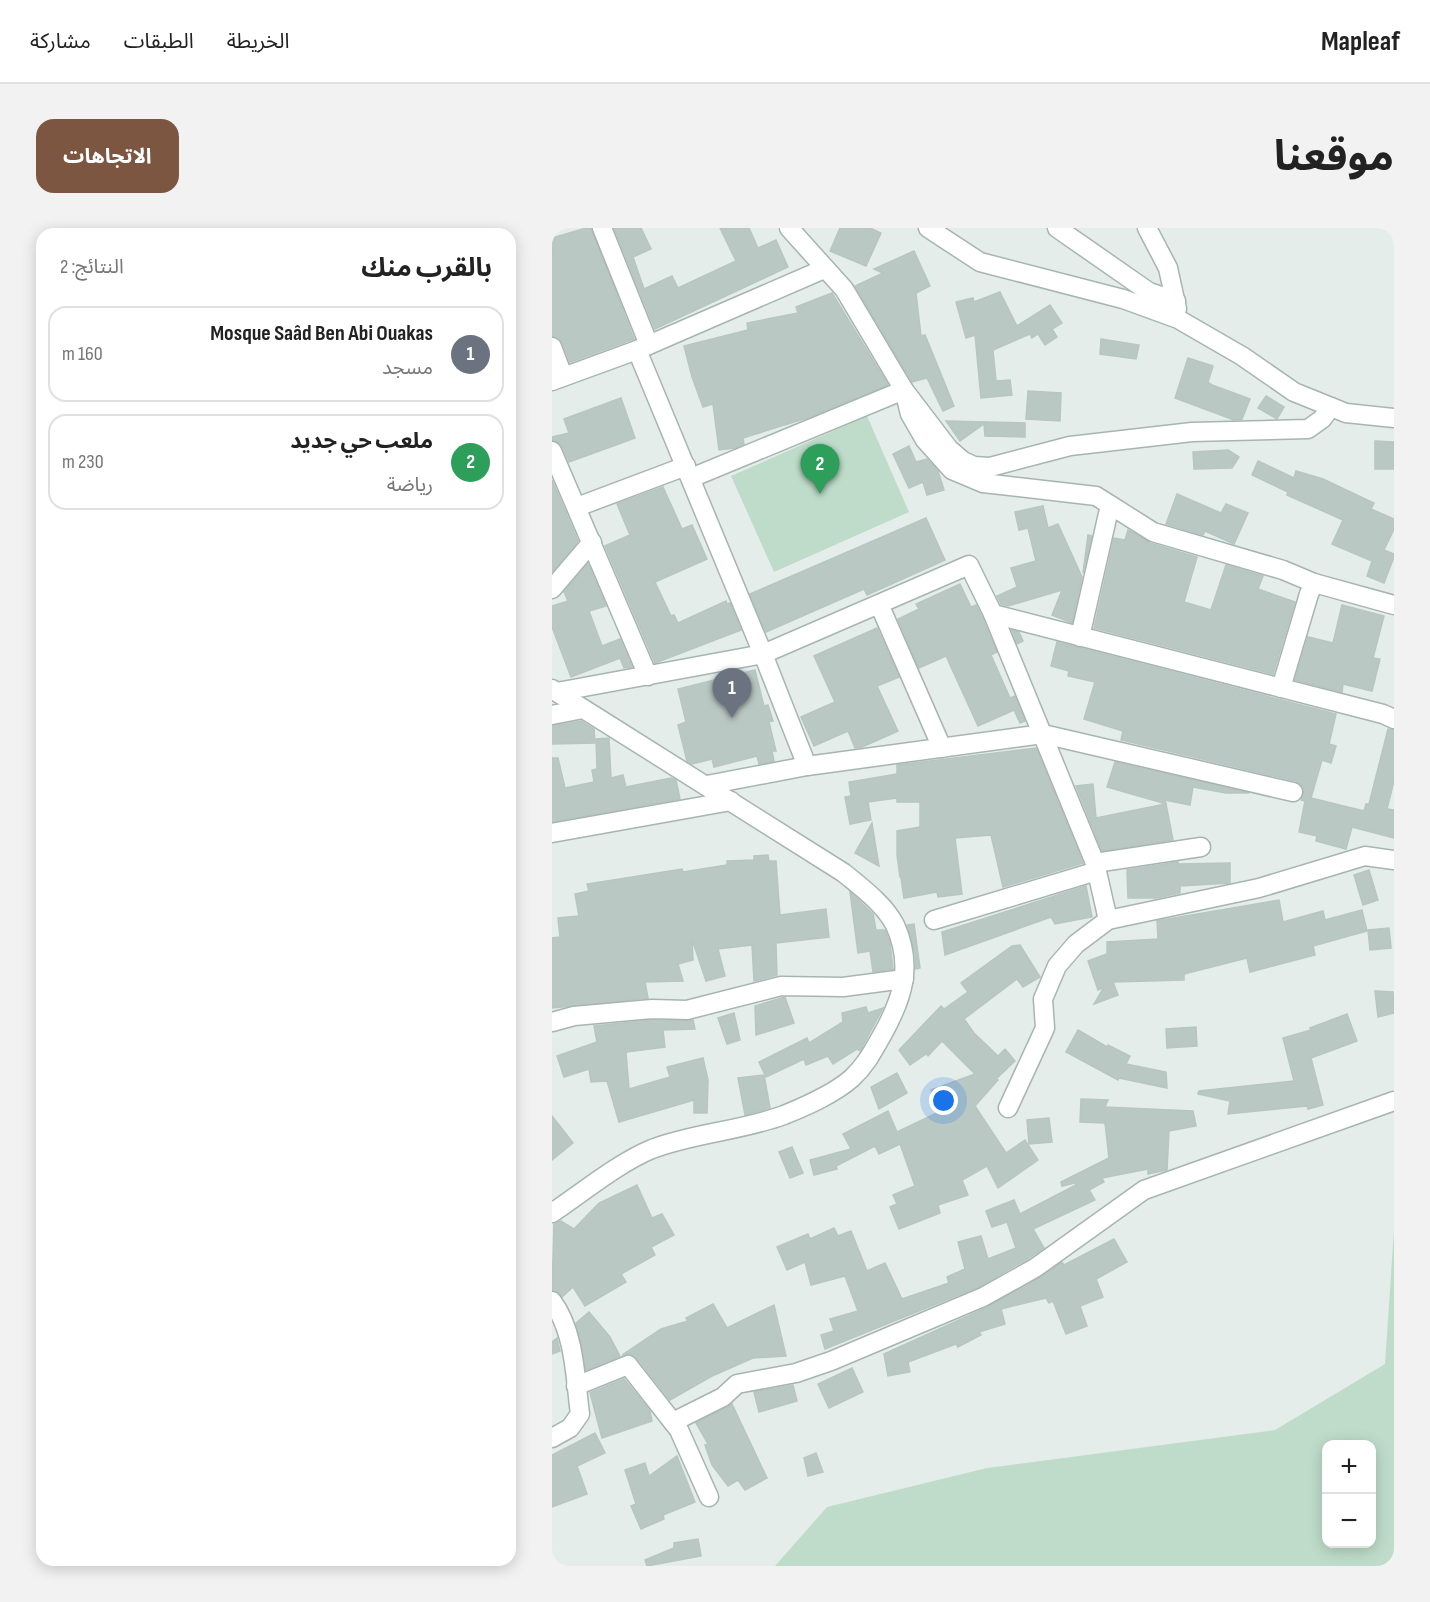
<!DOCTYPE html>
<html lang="ar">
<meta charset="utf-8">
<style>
:root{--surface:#fff;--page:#f2f2f2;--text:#222;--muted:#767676;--line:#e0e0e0;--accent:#7c5641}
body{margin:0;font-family:"Sofia Sans Condensed","Noto Sans Arabic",sans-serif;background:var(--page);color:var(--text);direction:rtl}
.controls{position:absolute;right:18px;bottom:18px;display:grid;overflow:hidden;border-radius:12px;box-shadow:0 3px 15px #0003}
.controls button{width:54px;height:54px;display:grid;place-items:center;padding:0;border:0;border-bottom:2px solid var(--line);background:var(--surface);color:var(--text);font:30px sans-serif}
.you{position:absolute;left:392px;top:873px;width:21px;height:21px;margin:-15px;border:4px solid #fff;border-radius:50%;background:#1a73e8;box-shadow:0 0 0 9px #1a73e833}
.badge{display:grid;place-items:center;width:39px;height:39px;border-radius:50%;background:var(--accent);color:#fff;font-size:20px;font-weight:700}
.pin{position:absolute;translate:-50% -50px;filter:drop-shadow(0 2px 3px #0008)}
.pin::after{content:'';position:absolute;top:32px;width:21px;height:18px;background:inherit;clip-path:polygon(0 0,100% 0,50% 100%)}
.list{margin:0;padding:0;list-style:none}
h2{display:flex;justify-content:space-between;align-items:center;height:78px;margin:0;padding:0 24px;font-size:26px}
h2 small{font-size:20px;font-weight:400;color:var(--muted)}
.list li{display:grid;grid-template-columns:39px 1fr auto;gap:18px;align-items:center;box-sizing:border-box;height:96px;margin:0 12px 12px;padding:0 12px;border:2px solid var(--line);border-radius:18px}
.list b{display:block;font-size:22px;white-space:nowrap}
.list p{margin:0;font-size:20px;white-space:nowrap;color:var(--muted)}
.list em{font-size:20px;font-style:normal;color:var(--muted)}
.map{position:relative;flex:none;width:842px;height:1338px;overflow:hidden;direction:ltr;border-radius:18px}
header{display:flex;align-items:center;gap:36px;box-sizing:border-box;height:84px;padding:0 30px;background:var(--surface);border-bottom:2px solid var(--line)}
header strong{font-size:28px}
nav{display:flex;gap:33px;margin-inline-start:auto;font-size:21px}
.intro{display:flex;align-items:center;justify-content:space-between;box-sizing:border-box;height:144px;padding:0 36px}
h1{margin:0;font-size:42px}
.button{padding:15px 27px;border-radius:18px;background:var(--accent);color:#fff;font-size:21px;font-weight:700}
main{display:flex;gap:36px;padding:0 36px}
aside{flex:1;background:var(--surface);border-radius:18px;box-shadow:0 3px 15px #0003}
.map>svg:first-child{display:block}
.green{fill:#bfdcca;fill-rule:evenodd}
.building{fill:#bac8c4;stroke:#b7c6c2;stroke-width:1.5}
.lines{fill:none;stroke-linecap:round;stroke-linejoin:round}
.minor-casing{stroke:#a7b5b2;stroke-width:21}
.tertiary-casing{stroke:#a7b5b2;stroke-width:21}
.minor{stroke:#fff;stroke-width:18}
.tertiary{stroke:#fff;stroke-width:18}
</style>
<header>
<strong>Mapleaf</strong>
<nav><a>الخريطة</a><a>الطبقات</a><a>مشاركة</a></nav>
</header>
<div class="intro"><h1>موقعنا</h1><a class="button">الاتجاهات</a></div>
<main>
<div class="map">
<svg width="842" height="1338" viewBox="0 0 842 1338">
<rect width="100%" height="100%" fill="#e4edea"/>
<g class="green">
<path d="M315 188 357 284 222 344 179 248Z"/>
<path d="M842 1002V1338H223L275 1279 435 1240 723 1202 833 1136ZM820 1216V1316H774V1216Z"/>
</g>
<g class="building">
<path d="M34 0H39L82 111 18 134 10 114 0 108V10Z"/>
<path d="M62 0H89L99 21 81 29 92 61 120 48 126 60 184 33 168 0H197L206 20 224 12 236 39 103 101Z"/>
<path d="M288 0H318L329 5 314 38 278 23Z"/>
<path d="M362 23 378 58 364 65 369 108 373 107 402 178 391 183 375 150 360 154 303 58 331 45 322 41Z"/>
<path d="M448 64 465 98 498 77 510 95 500 101 505 109 493 117 486 106 480 110 478 106 441 122 444 153 458 152 460 167 429 170 423 107 414 110 404 74 421 70 422 74Z"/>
<path d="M280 65 336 157 255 190 191 210 192 216 183 220 167 222 161 176 151 179 140 149 132 118 196 102 195 95 246 85 244 79Z"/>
<path d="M549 111 587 117 584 131 548 126Z"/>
<path d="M636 130 661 138 656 154 660 157 698 171 690 191 682 192 623 170Z"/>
<path d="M476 163 509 165 508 193 474 191Z"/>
<path d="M714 168 732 179 725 191 706 180Z"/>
<path d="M69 170 83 210 17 234 10 218 0 212V209L17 205 12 191Z"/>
<path d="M394 193 473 195V209L433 208 432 196 408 213Z"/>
<path d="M823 213 842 214V241H823Z"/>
<path d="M357 218 364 234 375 231 386 243 392 262 375 267 371 254 357 260 341 226Z"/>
<path d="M676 222 687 229 680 240 642 241 641 224Z"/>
<path d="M706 233 742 250 744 243 771 251 822 275 819 281 842 291V301L832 322 842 326V329L832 355 815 348 820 333 780 316 791 292 735 267 736 264 700 247Z"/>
<path d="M0 252 26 313 0 344Z"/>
<path d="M111 259 130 301 140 297 155 331 103 354 119 388 122 387 126 395 174 373 175 376 178 375 189 402 103 435 53 318 78 307 65 276Z"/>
<path d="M625 266 669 285 674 276 696 285 682 316 653 303 651 307 614 296Z"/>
<path d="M491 278 496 300 506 296 530 349 520 395 500 387 510 362 456 378 449 376 445 368 465 359 459 340 484 333 476 300 467 302 463 284Z"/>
<path d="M374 290 393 332 315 367 312 361 214 404 198 366Z"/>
<path d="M576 302 598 315 645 329 632 374 659 382 674 337 711 348 706 361 743 374 721 446 542 400 562 310 573 312Z"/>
<path d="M536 307 540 308 531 345Z"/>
<path d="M36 336 54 378 37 383 50 418 68 411 80 439 72 440 68 430 19 449 0 399V378L16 373 12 364Z"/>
<path d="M408 356 419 379 424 377 431 391 445 424 439 427 458 470 463 468 473 493 468 495 462 482 426 498 394 428 367 440 346 391 367 381 364 376Z"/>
<path d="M790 377 832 388 821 430 828 431 820 463 791 456 790 464 743 452 756 409 781 415Z"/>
<path d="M325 400 347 449 325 458 346 503 310 519 303 520 296 503 262 518 249 489 283 474 262 428Z"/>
<path d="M460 402 467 404 471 413 465 416Z"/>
<path d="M505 414 784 486 777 516 784 518 779 535 770 532 759 570 812 583 814 576H817L836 501 842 502V553L835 581 842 582V610L800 599 794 621 764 613 765 608 747 604 753 573 749 572 752 560 744 553 569 512 571 503 532 491 543 454 516 448 517 443 499 438Z"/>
<path d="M203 442 212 478 216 477 221 493 217 494 224 523H220L222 533 207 536 205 528 162 539 160 531 140 536 135 533 126 497 134 494 126 461Z"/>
<path d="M29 493 42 501 43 515 0 516V498Z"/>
<path d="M57 510 59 550 71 547 74 559 119 550 124 552 128 571 0 594V530H6L13 560 42 554 40 542 45 541 44 511Z"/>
<path d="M484 520 531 635 451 659 439 607 403 610 410 666 386 669 385 664 352 670 349 650H351L348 649 345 627V603L368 599V574H345V570L316 574 319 592 298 596 293 569 299 568 297 554 345 546V537Z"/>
<path d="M563 534 697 565H674L641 559 638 577 613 572 614 576 555 559Z"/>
<path d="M541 556 544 590 614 576 621 612 550 623 524 558Z"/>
<path d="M320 595 323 614 327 638 303 625Z"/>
<path d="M216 627 217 633H224L228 687 274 681 277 709 224 715 225 747 202 753 200 717 166 721 173 748 154 753 140 711 141 732 126 736 131 753 93 754 96 770 0 780V710L8 709 6 690 27 688 23 666 37 663 35 656 130 641 131 644 175 637V633L202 632V628Z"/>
<path d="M626 634V636L678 635V655L628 658V665L605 670H576L575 642Z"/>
<path d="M817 642 826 672 811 677 802 647Z"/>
<path d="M534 658 540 689 503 696 499 689 393 727 390 704Z"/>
<path d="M298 664 321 686 324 702H333L338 715 341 741 321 744 318 723 306 725Z"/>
<path d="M727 672 731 694 771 683 773 692 810 682 815 703 761 718 763 727 698 744 695 730 632 746V752L561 754 566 767 542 776 552 759 546 762 536 733 555 726V714L606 711 605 693Z"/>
<path d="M362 696 368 740 364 741 363 725 355 697Z"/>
<path d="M837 700 839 720 818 722 816 702Z"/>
<path d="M468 717 488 749 471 759 465 751 412 791 422 805 446 828 453 821 463 833 444 851 446 852 423 878 454 925 473 912 486 932 446 960 435 938 410 952 416 967 386 977 388 985 347 1001 338 979 345 976 341 967 363 958 348 916 327 926 323 918 284 938 285 941 262 947 258 932 299 921 291 906 336 883 345 904 387 884 379 862 423 846 390 813 376 828 374 826 358 837 347 822 389 778 392 781 416 764 409 755 460 718Z"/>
<path d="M823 763 841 764 842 785 826 789Z"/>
<path d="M233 769 242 795 204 807 203 778Z"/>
<path d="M314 779 316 785 331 780 308 823 305 821 281 836 276 828 254 837 252 831 214 849 207 834 255 810 257 815 291 794 290 785Z"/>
<path d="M182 785 188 812 175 816 166 790Z"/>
<path d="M795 786 805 813 759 830 771 877 756 881 755 878 676 886 678 873 646 866 647 863 742 853 731 810 759 802 758 800Z"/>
<path d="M100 792H141L143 801 111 802 113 819 74 824 77 861 118 849 115 839 151 830 156 852 155 885H142V872L67 894 55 853 39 854 37 841 12 849 5 828 45 814 42 798Z"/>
<path d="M644 799 645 818 615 820 614 801Z"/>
<path d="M526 802 555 819 556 817 578 828 574 836 614 844 615 860 567 850 566 852 514 824Z"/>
<path d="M345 845 355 865 327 881 319 859Z"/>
<path d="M212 847 218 880 193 887 186 850Z"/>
<path d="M529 871 556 872 553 879 641 883 644 898 617 903 615 942 596 946V941L550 950 552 954 537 962 543 972 481 1001 492 1020 477 1030 426 1059 273 1121 269 1107 282 1103 278 1091 306 1083 293 1048 259 1057 253 1034 235 1042 225 1019 256 1006 258 1011 282 1000 286 1008 299 1003 315 1043 333 1035 350 1071 397 1055 395 1049 413 1041 406 1014 429 1008 436 1031 464 1020 455 994 440 999 434 983 462 972 468 986 524 957 523 955 510 958 509 954 557 930 553 895 528 894Z"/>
<path d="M0 888 21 915 0 932Z"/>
<path d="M497 890 500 914 477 916 475 892Z"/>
<path d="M240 919 251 945 238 950 227 924Z"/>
<path d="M85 957 100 990 110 986 122 1007 99 1019 103 1027 69 1046 74 1054 33 1078 21 1059 10 1069 0 1062 2 996 9 993 22 1001 47 975Z"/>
<path d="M562 1011 575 1034 544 1051 551 1069 528 1078 535 1098 514 1106 501 1073 497 1075 494 1070 449 1081 453 1096 427 1104 429 1107 406 1119 404 1116 356 1134 358 1144 336 1148 332 1126 436 1079 510 1034 512 1037Z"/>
<path d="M161 1076 175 1100 222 1077 234 1128 201 1130 160 1148 118 1172 85 1130 78 1126 70 1127 109 1101 136 1093 134 1090Z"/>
<path d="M37 1084 58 1109 68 1128 34 1142 24 1095Z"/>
<path d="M5 1110 8 1123 0 1126V1114Z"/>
<path d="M300 1140 311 1164 277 1180 266 1156Z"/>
<path d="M72 1151 98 1183 100 1193 50 1210 38 1165Z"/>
<path d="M241 1157 245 1173 207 1184 202 1164Z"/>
<path d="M180 1176 215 1250 193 1262 186 1252 176 1258 160 1237 153 1217 156 1216 144 1195Z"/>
<path d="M43 1205 53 1225 25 1238 35 1266 0 1279V1227Z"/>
<path d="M264 1225 271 1244 256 1248 252 1230Z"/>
<path d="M125 1228 143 1274 111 1287 112 1291 89 1301 79 1278 84 1276 73 1242 93 1235 97 1248Z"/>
<path d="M146 1311 149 1328 95 1338 93 1332 122 1320V1315Z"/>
</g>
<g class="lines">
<g class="minor-casing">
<g id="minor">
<path d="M50 0 97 117"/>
<path d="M237 0 292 61 352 162 397 221 411 233 422 238 438 239 518 218 640 204 756 201 770 191 779 179"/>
<path d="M376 0 428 34 571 71 626 91 690 128 742 164 794 185 842 190"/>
<path d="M505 0 597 64 624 73"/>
<path d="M595 0 616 40 625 81"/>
<path d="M0 119 11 148"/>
<path d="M85 122 211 426 417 337 441 386 543 635 556 692"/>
<path d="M0 153 85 122 272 41"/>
<path d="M0 223 96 448"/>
<path d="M139 250 352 162 358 186 373 212 400 242 431 255 544 268 601 304 731 342 762 355 757 366 729 460"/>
<path d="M25 279 134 238"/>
<path d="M762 355 842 377"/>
<path d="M0 361 40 314"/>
<path d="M327 376 390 520"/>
<path d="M441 386 831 486 842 491"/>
<path d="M528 409 558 277"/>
<path d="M5 464 211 426 255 538"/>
<path d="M0 487 31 481"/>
<path d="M155 557 255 538 491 506 741 564"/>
<path d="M0 605 179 573"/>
<path d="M543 635 649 619"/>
<path d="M382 692 545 643"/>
<path d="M0 794 22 788 100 781 135 782 229 758 291 759 352 751"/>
<path d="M456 880 493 800 491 771 505 738 524 716 556 692 707 660 813 628 842 632"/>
<path d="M0 1073C23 1104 23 1149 28 1186L18 1200 0 1210"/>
<path d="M24 1158 76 1137 127 1202 157 1269"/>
<path d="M121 1194 171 1169 185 1156 244 1145 279 1133 431 1069 483 1040 592 962 842 873"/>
</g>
</g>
<g class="tertiary-casing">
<path id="tertiary" d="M0 461 292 645C310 660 332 676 343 697 362 739 350 772 329 809 320 825 313 838 300 850 282 866 254 878 232 887 189 903 142 905 100 921 66 935 30 965 0 985"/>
</g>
<use href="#minor" class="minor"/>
<use href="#tertiary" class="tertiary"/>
</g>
</svg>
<div class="controls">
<button>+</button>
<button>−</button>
</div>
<div class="you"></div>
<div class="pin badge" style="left:180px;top:490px;background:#6b7280">1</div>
<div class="pin badge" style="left:268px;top:266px;background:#2e9e5b">2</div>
</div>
<aside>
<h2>بالقرب منك<small>النتائج: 2</small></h2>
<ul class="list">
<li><span class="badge" style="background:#6b7280">1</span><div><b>Mosque Saâd Ben Abi Ouakas</b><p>مسجد</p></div><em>160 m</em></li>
<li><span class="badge" style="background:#2e9e5b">2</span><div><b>ملعب حي جديد</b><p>رياضة</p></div><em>230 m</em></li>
</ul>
</aside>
</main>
